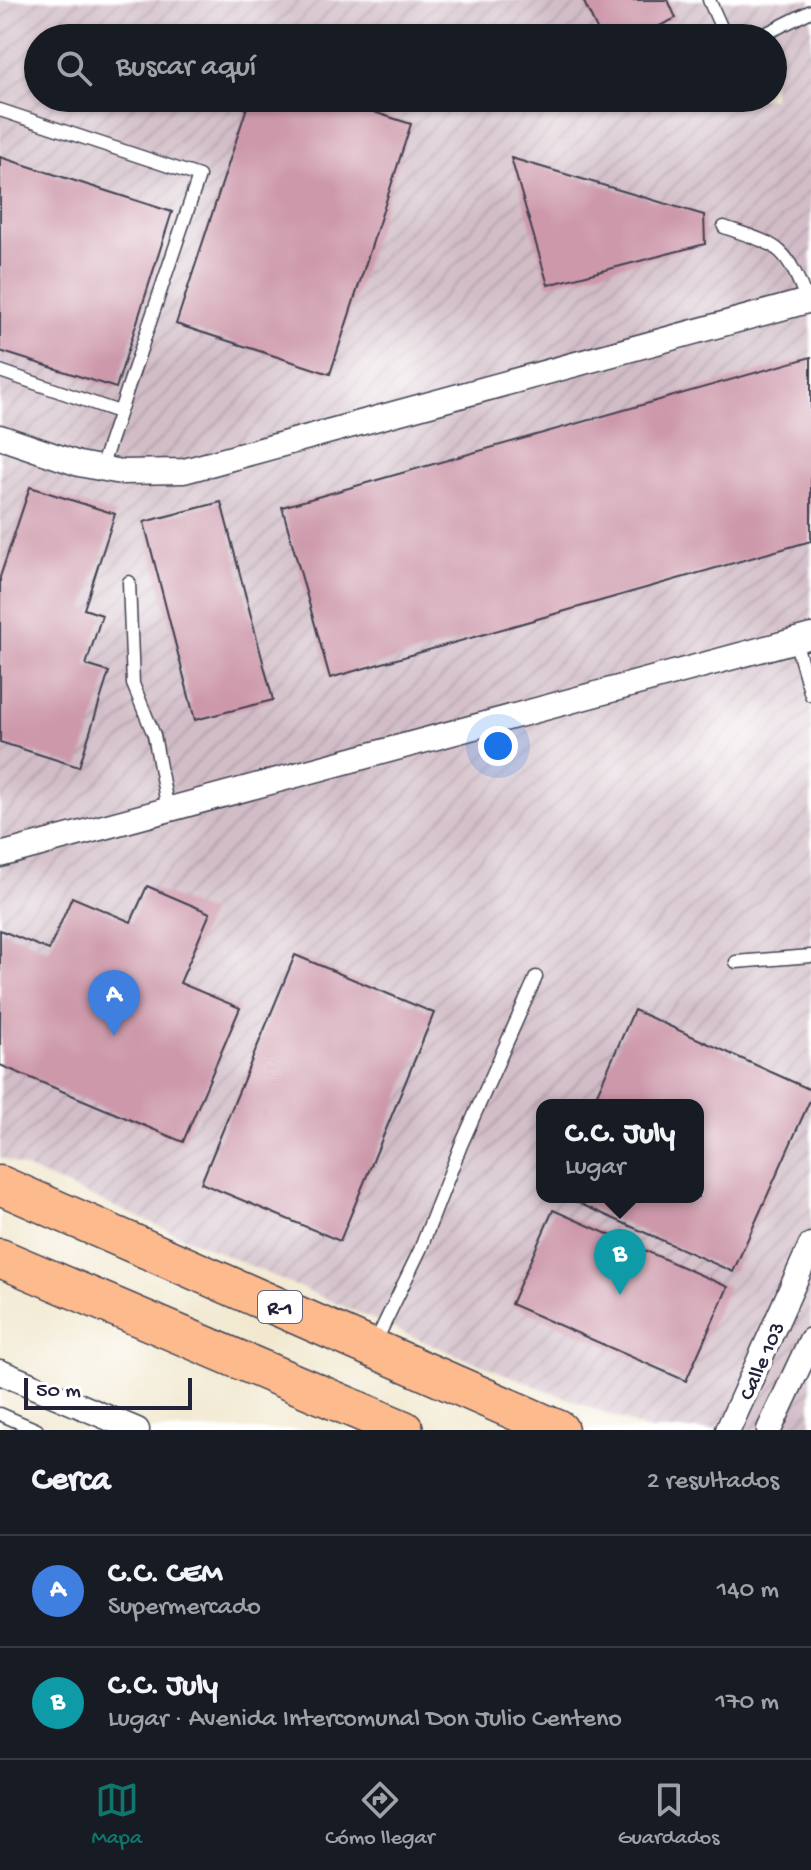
<!DOCTYPE html>
<html lang="es">
<meta charset="utf-8">
<style>
:root{--surface:#171b24;--page:#242831;--text:#f1f3f6;--muted:#9ea1a6;--line:#363941;--accent:#0f766e}
body{margin:0;font-family:"Gochi Hand",sans-serif;background:var(--page);color:var(--text)}
.scale{position:absolute;left:24px;bottom:20px;width:168px;box-sizing:border-box;padding-left:8px;border:4px solid #22223b;border-top:0;font-size:22px;line-height:28px;white-space:nowrap;color:#22223b;-webkit-text-stroke:6px #fff;paint-order:stroke}
.you{position:absolute;left:498px;top:746px;width:28px;height:28px;margin:-20px;border:6px solid #fff;border-radius:50%;background:#1a73e8;box-shadow:0 0 0 12px #1a73e833}
.badge{display:grid;place-items:center;width:52px;height:52px;border-radius:50%;background:var(--accent);color:#fff;font-size:26px;font-weight:700}
.pin{position:absolute;translate:-50% -66px;filter:drop-shadow(0 2px 4px #0008)}
.pin::after{content:'';position:absolute;top:42px;width:28px;height:24px;background:inherit;clip-path:polygon(0 0,100% 0,50% 100%)}
.popup{position:absolute;left:536px;top:1099px;width:168px;height:104px;box-sizing:border-box;display:grid;place-content:center;border-radius:16px;background:var(--surface);filter:drop-shadow(0 2px 6px #0005);font-size:26px;white-space:nowrap;color:var(--muted)}
.popup b{font-size:30px;color:var(--text)}
.popup::after{content:'';position:absolute;left:50%;top:100%;margin-left:-16px;border:16px solid transparent;border-top-color:var(--surface)}
.list{margin:0;padding:0;list-style:none}
h2{display:flex;justify-content:space-between;align-items:center;height:104px;margin:0;padding:0 32px;font-size:34px}
h2 small{font-size:26px;font-weight:400;color:var(--muted)}
.list li{display:grid;grid-template-columns:52px 1fr auto;gap:24px;align-items:center;box-sizing:border-box;height:112px;padding:0 32px;border-top:2px solid var(--line)}
.list b{display:block;font-size:30px;white-space:nowrap}
.list p{margin:0;font-size:26px;white-space:nowrap;color:var(--muted)}
.list em{font-size:26px;font-style:normal;color:var(--muted)}
.icon{flex:none;width:44px;height:44px;fill:none;stroke:currentColor;stroke-width:2;stroke-linecap:round;stroke-linejoin:round}
.map{position:relative;flex:none;width:811px;height:1430px;overflow:hidden}
.search{position:absolute;background:var(--surface);box-shadow:0 2px 6px #0004;left:24px;right:24px;top:24px;height:88px;display:flex;align-items:center;gap:20px;box-sizing:border-box;padding:0 28px;border-radius:44px;color:var(--muted);font-size:30px}
.sheet{height:328px;background:var(--surface)}
nav{display:flex;justify-content:space-around;align-items:center;box-sizing:border-box;height:112px;border-top:2px solid var(--line);background:var(--surface);font-size:22px;color:var(--muted)}
nav a{display:grid;justify-items:center;gap:4px}
nav .on{color:var(--accent)}
.map>svg:first-child{display:block}
.industrial{fill:url(#industrial-furrows);fill-rule:evenodd}
.building{fill:#cd99aa}
.lines{fill:none;stroke-linecap:round;stroke-linejoin:round}
.service-casing{stroke:#414051;stroke-width:15}
.minor-casing{stroke:#414051;stroke-width:27}
.primary-casing{stroke:#414051;stroke-width:41}
.service{stroke:#fff;stroke-width:12}
.minor{stroke:#fff;stroke-width:24}
.primary{stroke:#fcba8d;stroke-width:38}
.labels{text-anchor:middle;stroke-width:8;stroke-linejoin:round;paint-order:stroke}
.shield{fill:#fff;stroke:#646476;stroke-width:2}
.shield-label{font-size:20px;font-weight:bold;fill:#22223b}
.street-label{font-size:22px;fill:#22223b;stroke:#fff}
</style>
<div class="map">
<svg width="811" height="1430" viewBox="0 0 811 1430">
<defs>
<pattern id="industrial-furrows" width="10" height="10" patternUnits="userSpaceOnUse" patternTransform="scale(2)"><rect width="10" height="10" fill="#d2bdc7"/><path d="M-1 1l2-2M0 10L10 0M9 11l2-2" fill="none" stroke="#b4a2ac"/></pattern>
</defs>
<rect width="100%" height="100%" fill="#fff"/>
<filter id="ink" filterUnits="userSpaceOnUse"><feTurbulence type="fractalNoise" baseFrequency=".0125" numOctaves="2"/><feDisplacementMap in="SourceGraphic" scale="16" xChannelSelector="R" yChannelSelector="G"/><feConvolveMatrix kernelMatrix="1 2 1 2 8 2 1 2 1" color-interpolation-filters="sRGB"/></filter>
<filter id="wash" filterUnits="userSpaceOnUse"><feTurbulence type="fractalNoise" baseFrequency=".006" numOctaves="4" result="noise"/><feDisplacementMap in="SourceGraphic" scale="32" xChannelSelector="R" yChannelSelector="G"/><feGaussianBlur stdDeviation="1.8" result="paint"/><feColorMatrix in="noise" values="0 0 0 0 0 0 0 0 0 0 0 0 0 0 0 0 0 1.4 0 .05"/><feComposite in="paint" operator="in"/></filter>
<g filter="url(#wash)">
<rect width="100%" height="100%" fill="#f1e8cf"/>
<path class="industrial" d="M0 0H811V1430H648L439 1348 0 1157ZM38 38H773V98H38ZM542 1105H698V1197H542Z"/>
<g id="blocks">
<g class="building">
<path d="M583 0H668L676 18 635 38H601Z"/>
<path d="M250 98H330L411 124 330 374 176 324Z"/>
<path d="M0 157 172 212 116 388 0 351Z"/>
<path d="M511 158 704 215 705 244 548 285Z"/>
<path d="M811 357V541L330 678 282 507Z"/>
<path d="M30 487 115 514 84 609 102 615 86 665 109 672 79 767 0 742V577Z"/>
<path d="M221 502 273 700 195 720 144 522Z"/>
<path d="M147 886 210 913 180 983 240 1008 183 1142 0 1065V930L49 950 72 897 131 922Z"/>
<path d="M295 955 434 1013 340 1241 201 1183Z"/>
<path d="M634 1010 811 1090V1098L733 1272 565 1197H698V1105H592Z"/>
<path d="M553 1210 728 1287 686 1381 511 1304Z"/>
</g>
</g>
</g>
<g filter="url(#ink)">
<use href="#blocks" fill-opacity="0" stroke="#414051" stroke-width="2"/>
<g class="lines">
<g class="service-casing">
<g id="service">
<path d="M709 0 726 38"/>
<path d="M757 38 811 11"/>
<path d="M0 110 199 176 101 468"/>
<path d="M724 227C779 246 785 244 807 301"/>
<path d="M0 371 119 412"/>
<path d="M129 582 133 684 154 735 168 810"/>
<path d="M795 640 811 695"/>
<path d="M736 962 811 956"/>
<path d="M374 1345 420 1250 461 1145 536 977"/>
<path d="M0 1414 37 1430"/>
</g>
</g>
<g class="minor-casing">
<g id="minor">
<path d="M0 437 79 464 121 472 184 471 811 300"/>
<path d="M0 855 811 636"/>
<path d="M0 1372 137 1430"/>
<path d="M728 1430 811 1245"/>
<path d="M769 1430 811 1340"/>
</g>
</g>
<g class="primary-casing">
<g id="primary">
<path d="M0 1185 559 1430"/>
<path d="M0 1258 404 1430"/>
</g>
</g>
<use href="#service" class="service"/>
<use href="#minor" class="minor"/>
<use href="#primary" class="primary"/>
</g>
</g>
<g class="labels">
<rect class="shield" x="258" y="1291" width="44" height="32" rx="6"/>
<g class="shield-label">
<text x="280" y="1314">R-1</text>
</g>
<g class="street-label">
<text transform="translate(760 1360) rotate(-66)" y="8">Calle 103</text>
</g>
</g>
</svg>
<div class="scale">50 m</div>
<div class="you"></div>
<div class="pin badge" style="left:114px;top:1036px;background:#3f7fe0">A</div>
<div class="pin badge" style="left:620px;top:1295px;background:#0f9aa8">B</div>
<div class="popup"><b>C.C. July</b>Lugar</div>
<div class="search"><svg class="icon" aria-label="search" viewBox="0 0 24 24"><circle cx="10" cy="10" r="6"/><path d="M15 15l6 6"/></svg>Buscar aquí</div>
</div>
<section class="sheet">
<h2>Cerca<small>2 resultados</small></h2>
<ul class="list">
<li><span class="badge" style="background:#3f7fe0">A</span><div><b>C.C. CEM</b><p>Supermercado</p></div><em>140 m</em></li>
<li><span class="badge" style="background:#0f9aa8">B</span><div><b>C.C. July</b><p>Lugar · Avenida Intercomunal Don Julio Centeno</p></div><em>170 m</em></li>
</ul>
</section>
<nav>
<a class="on"><svg class="icon" aria-label="map" viewBox="0 0 24 24"><path d="M3 6l6-2 6 2 6-2v14l-6 2-6-2-6 2zM9 4v14M15 6v14"/></svg>Mapa</a>
<a><svg class="icon" aria-label="directions" viewBox="0 0 24 24"><path d="M12 3l9 9-9 9-9-9zM9 14v-3h6M13 9l2 2-2 2"/></svg>Cómo llegar</a>
<a><svg class="icon" aria-label="saved" viewBox="0 0 24 24"><path d="M7 4h10v16l-5-4-5 4z"/></svg>Guardados</a>
</nav>
